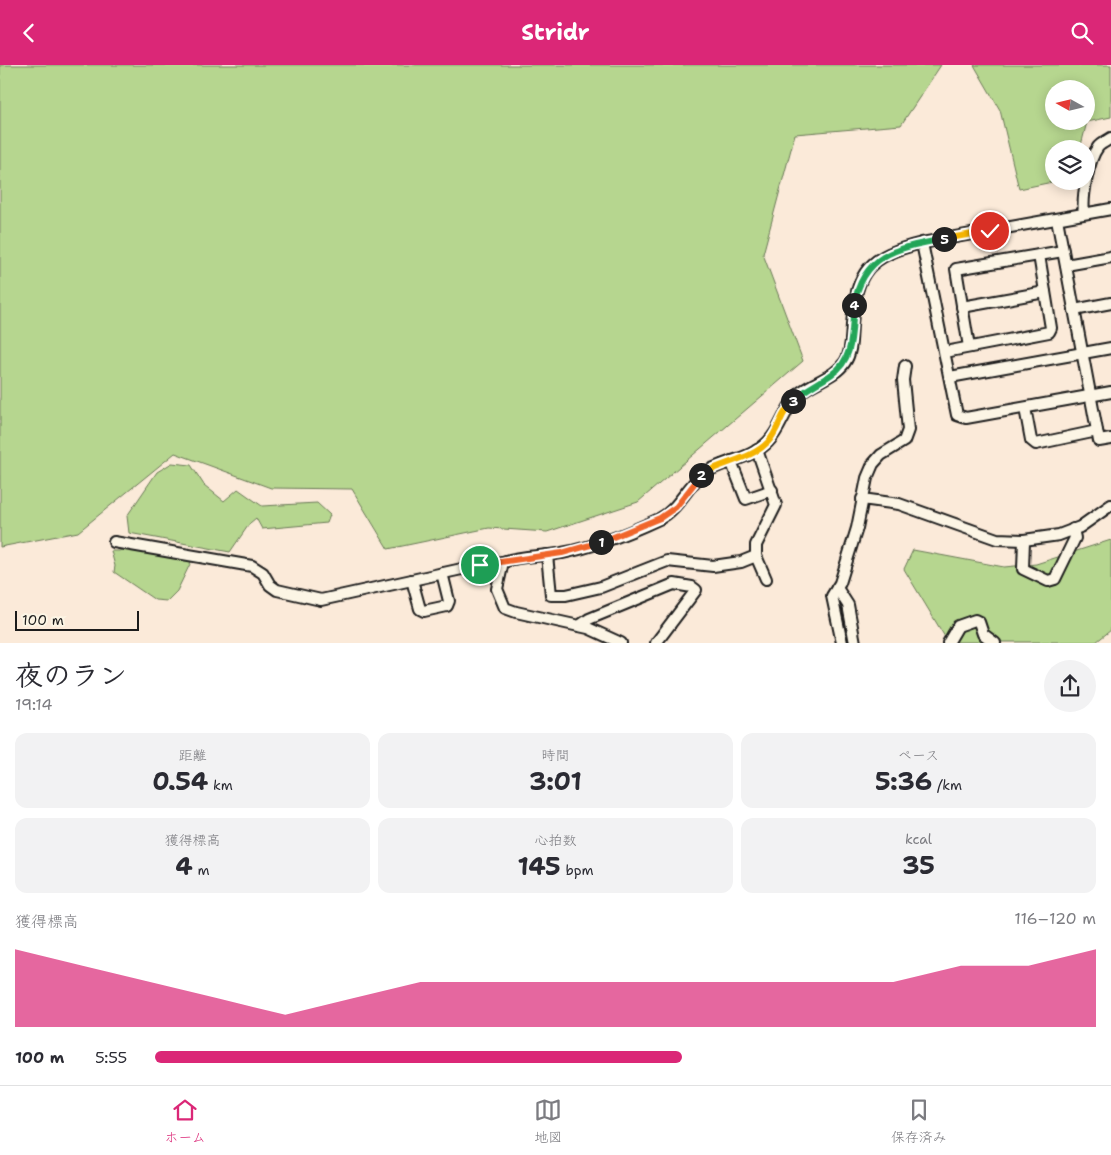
<!DOCTYPE html>
<html lang="ja">
<meta charset="utf-8">
<style>
:root{--surface:#fff;--page:#f2f2f3;--text:#2b2b33;--muted:#7c7c81;--line:#e1e1e2;--accent:#db2777}
body{margin:0;font-family:"Shantell Sans","Klee One",sans-serif;background:var(--page);color:var(--text);height:100vh;display:flex;flex-direction:column;font-size:19px;white-space:nowrap}
*{box-sizing:border-box;margin:0}
p{font-size:16px;color:var(--muted)}
.icon{flex:none;width:28px;height:28px;fill:none;stroke:currentColor;stroke-width:2;stroke-linecap:round;stroke-linejoin:round}
.map{position:relative;height:578px;overflow:hidden}
.panel{display:flex;flex-direction:column;background:var(--surface);flex:1}
.panel>*{flex:none}
.needle{width:32px;rotate:278deg}
.tools{position:absolute;left:1045px;top:15px;display:grid;gap:10px}
.tools a{display:grid;place-items:center;width:50px;height:50px;border-radius:50%;background:var(--surface);box-shadow:0 2px 12px #0003;font-size:25px}
.scale{position:absolute;left:15px;bottom:12px;width:124px;box-sizing:border-box;padding-left:5px;border:2px solid #1c1c1c;border-top:0;font-size:14px;line-height:18px;white-space:nowrap;color:#1c1c1c;-webkit-text-stroke:4px #fcf5e5;paint-order:stroke}
.pin{position:absolute;display:grid;place-items:center;width:42px;height:42px;color:#fff;margin:-21px;border:2px solid #fff;border-radius:50%;box-shadow:0 1px 5px #0007}
.km{position:absolute;width:25px;height:25px;margin:-12px;border-radius:50%;background:#222;color:#fff;font-size:14px;line-height:25px;text-align:center}
.round{display:grid;place-items:center;flex:none;width:52px;height:52px;border-radius:26px;background:var(--page)}
.summary{display:flex;align-items:center;justify-content:space-between;height:85px;padding:0 15px}
h1{font-size:28px;font-weight:700;line-height:38px}
.figures{display:grid;grid-template-columns:repeat(3,1fr);gap:8px;height:85px;padding:5px 15px}
.figures div{display:grid;align-content:center;border-radius:12px;background:var(--page);text-align:center}
.figures b{font-size:25px;font-weight:700}
.figures small{font-size:14px;font-weight:400}
.figures p{font-size:14px}
.chart{height:140px;padding:10px 15px}
.chart p{display:flex;justify-content:space-between}
.chart svg{width:100%;height:90px;margin-top:5px;fill:var(--accent);opacity:.7}
ul{padding:0 15px;list-style:none;font-size:16px}
li{display:grid;grid-template-columns:80px 60px 1fr;align-items:center;height:38px}
li i{height:12px;border-radius:6px;background:var(--accent)}
header{display:flex;justify-content:space-between;align-items:center;height:65px;padding:0 15px;background:var(--accent);color:#fff;font-size:22px;font-weight:700}
.tabs{display:flex;justify-content:space-around;align-items:center;height:70px;border-top:1px solid var(--line);background:var(--surface);font-size:14px;color:var(--muted)}
.tabs a{display:grid;justify-items:center;gap:2px}
.tabs .on{color:var(--accent)}
.map>svg:first-child{display:block}
.green{fill:#b6d68f;stroke:#697956;fill-rule:evenodd}
.lines{fill:none;stroke-linecap:round;stroke-linejoin:round}
.minor-casing{stroke:#1c1c1c;stroke-width:14}
.minor{stroke:#fcf5e5;stroke-width:10}
.split-1-casing{stroke:#fff;stroke-width:10}
.split-2-casing{stroke:#fff;stroke-width:10}
.split-3-casing{stroke:#fff;stroke-width:10}
.split-4-casing{stroke:#fff;stroke-width:10}
.split-5-casing{stroke:#fff;stroke-width:10}
.split-6-casing{stroke:#fff;stroke-width:10}
.split-1{stroke:#f0652b;stroke-width:6}
.split-2{stroke:#f0652b;stroke-width:6}
.split-3{stroke:#f5b400;stroke-width:6}
.split-4{stroke:#22a559;stroke-width:6}
.split-5{stroke:#22a559;stroke-width:6}
.split-6{stroke:#f5b400;stroke-width:6}
</style>
<header><svg class="icon" aria-label="back" viewBox="0 0 24 24"><path d="M15 5l-7 7 7 7"/></svg>Stridr<svg class="icon" aria-label="search" viewBox="0 0 24 24"><circle cx="10" cy="10" r="6"/><path d="M15 15l6 6"/></svg></header>
<div class="map">
<svg width="1111" height="578" viewBox="0 0 1111 578">
<rect width="100%" height="100%" fill="#fbead9"/>
<filter id="ink" filterUnits="userSpaceOnUse"><feTurbulence type="fractalNoise" baseFrequency=".02" numOctaves="2"/><feDisplacementMap in="SourceGraphic" scale="10" xChannelSelector="R" yChannelSelector="G"/><feConvolveMatrix kernelMatrix="1 2 1 2 8 2 1 2 1" color-interpolation-filters="sRGB"/></filter>
<g filter="url(#ink)">
<g class="green">
<polygon points="0,0 941,0 901,60 795,69 763,189 803,296 638,437 547,467 489,463 388,484 352,424 271,423 175,388 78,467 0,482"/>
<path d="M974,0H1111V52L1087,57L1080,84H1054V116H1057L1019,124L1000,45ZM1054,24H1086V56H1054Z"/>
<polygon points="172,398 191,400 204,420 224,436 238,424 262,441 317,438 330,450 327,458 262,464 256,453 250,458 230,487 129,468 127,451 157,407"/>
<polygon points="1111,475 1111,565 1096,577 948,577 904,504 913,485 1004,502 1036,499"/>
<polygon points="128,482 184,493 191,497 177,526 167,536 155,535 114,507 115,501 111,486 119,486"/>
</g>
<g class="lines">
<defs>
<g id="minor">
<path d="M1084,148C1082,132 1088,95 1098,82C1101,78 1107,76 1111,73"/>
<polyline points="1057,154 1099,376 1111,374"/>
<polyline points="922,178 957,350 966,353 1111,327"/>
<polyline points="1066,200 1111,192"/>
<polyline points="962,242 1045,227"/>
<polyline points="1074,245 1111,238"/>
<polyline points="969,282 956,204 1063,186"/>
<polyline points="945,287 1049,267 1051,263 1039,190"/>
<polyline points="950,312 1111,283"/>
<polyline points="1025,343 1031,375 1036,379 1097,366"/>
<polyline points="757,385 776,440 756,480 756,491 766,514"/>
<polyline points="731,396 746,434 772,425"/>
<polyline points="862,434 899,439 997,474 1024,475 1059,470 1080,462 1111,440"/>
<polyline points="1024,475 1023,504 1048,516 1055,514 1075,473 1073,464"/>
<polyline points="114,477 252,501 263,508 270,520 277,525 321,535 480,500 503,497"/>
<polyline points="547,490 551,530 566,530 601,522 667,496 713,501 741,497 756,491"/>
<polyline points="412,515 420,544 424,546 447,541 449,536 442,508"/>
<polyline points="837,523 848,540 855,578"/>
<polyline points="579,561 589,554 674,519 692,522 696,525 656,578"/>
<path d="M621,578L588,563L516,547L505,543L497,524L503,497C521,490 543,492 562,488C595,482 629,468 659,454C681,443 688,416 710,405C729,395 752,393 768,377C782,363 785,341 801,327C815,316 835,312 845,297C852,287 851,272 852,260C856,205 869,191 922,178L1111,144"/>
<polyline points="842,578 832,531 840,518 857,463 867,413 873,399 881,390 904,376 908,365 903,315 905,301"/>
<polyline points="948,578 958,561 975,555 979,557 983,569 995,578"/>
</g>
</defs>
<use href="#minor" class="minor-casing"/>
<use href="#minor" class="minor"/>
</g>
</g>
<g class="lines" filter="url(#ink)">
<defs>
<polyline id="split-1" points="480,500 562,488 601,477"/>
<polyline id="split-2" points="601,477 660,453 676,442 701,410"/>
<path id="split-3" d="M701,410C721,397 751,395 768,377C779,365 781,347 793,336"/>
<path id="split-4" d="M793,336C804,324 818,319 832,309C855,294 851,265 854,240"/>
<path id="split-5" d="M854,240C863,188 898,183 944,174"/>
<polyline id="split-6" points="944,174 990,166"/>
</defs>
<use href="#split-1" class="split-1-casing"/>
<use href="#split-2" class="split-2-casing"/>
<use href="#split-3" class="split-3-casing"/>
<use href="#split-4" class="split-4-casing"/>
<use href="#split-5" class="split-5-casing"/>
<use href="#split-6" class="split-6-casing"/>
<use href="#split-1" class="split-1"/>
<use href="#split-2" class="split-2"/>
<use href="#split-3" class="split-3"/>
<use href="#split-4" class="split-4"/>
<use href="#split-5" class="split-5"/>
<use href="#split-6" class="split-6"/>
</g>
</svg>
<div class="tools">
<a><svg class="needle" viewBox="-14 -14 28 28"><path d="M0-13l5 13h-10z" fill="#e53935"/><path d="M0 13l5-13h-10z" fill="#7c7c81"/></svg></a>
<a><svg class="icon" aria-label="layers" viewBox="0 0 24 24"><path d="M12 4l9 5-9 5-9-5zM3 14l9 5 9-5"/></svg></a>
</div>
<div class="scale">100 m</div>
<div class="pin" style="left:480px;top:500px;background:#1e9e55"><svg class="icon" aria-label="arrive" viewBox="0 0 24 24"><path d="M6 21V4h12l-3 4 3 4H6"/></svg></div>
<div class="pin" style="left:990px;top:166px;background:#d93025"><svg class="icon" aria-label="check" viewBox="0 0 24 24"><path d="M5 12l5 5 9-10"/></svg></div>
<b class="km" style="left:601px;top:477px">1</b>
<b class="km" style="left:701px;top:410px">2</b>
<b class="km" style="left:793px;top:336px">3</b>
<b class="km" style="left:854px;top:240px">4</b>
<b class="km" style="left:944px;top:174px">5</b>
</div>
<section class="panel">
<div class="summary"><div><h1>夜のラン</h1><p>19:14</p></div><a class="round"><svg class="icon" aria-label="share" viewBox="0 0 24 24"><path d="M12 15V3M7 8l5-5 5 5M5 13v7h14v-7"/></svg></a></div>
<div class="figures">
<div><p>距離</p><b>0.54<small> km</small></b></div>
<div><p>時間</p><b>3:01</b></div>
<div><p>ペース</p><b>5:36<small> /km</small></b></div>
</div>
<div class="figures">
<div><p>獲得標高</p><b>4<small> m</small></b></div>
<div><p>心拍数</p><b>145<small> bpm</small></b></div>
<div><p>kcal</p><b>35</b></div>
</div>
<div class="chart"><p><span>獲得標高</span>116–120 m</p>
<svg viewBox="0 0 160 44" preserveAspectRatio="none"><path d="M0 44V6L10 14L20 22L30 30L40 38L50 30L60 22L70 22L80 22L90 22L100 22L110 22L120 22L130 22L140 14L150 14L160 6V44z"/></svg>
</div>
<ul>
<li><b>100 m</b>5:55<i style="width:56%"></i></li>
</ul>
</section>
<nav class="tabs">
<a class="on"><svg class="icon" aria-label="home" viewBox="0 0 24 24"><path d="M3 11l9-7 9 7M6 9v11h12V9"/></svg>ホーム</a>
<a><svg class="icon" aria-label="map" viewBox="0 0 24 24"><path d="M3 6l6-2 6 2 6-2v14l-6 2-6-2-6 2zM9 4v14M15 6v14"/></svg>地図</a>
<a><svg class="icon" aria-label="saved" viewBox="0 0 24 24"><path d="M7 4h10v16l-5-4-5 4z"/></svg>保存済み</a>
</nav>
